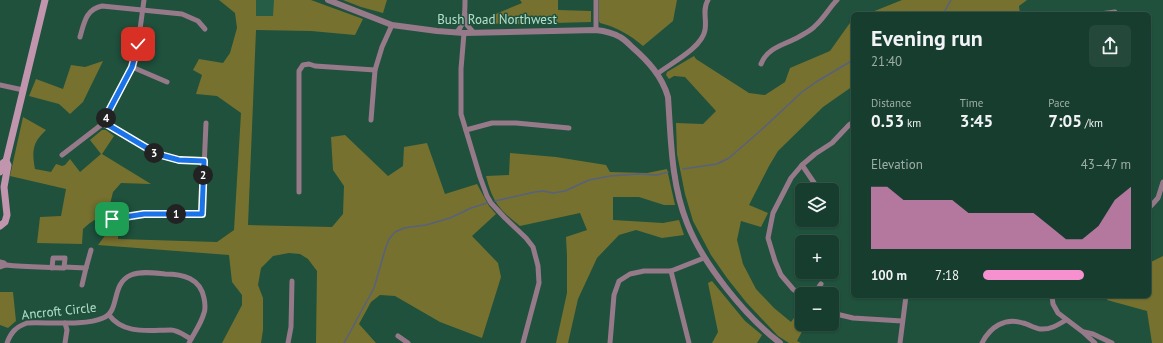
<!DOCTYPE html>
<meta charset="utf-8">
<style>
:root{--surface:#173d2e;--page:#24483a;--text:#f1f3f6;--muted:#9eaeaa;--line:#36564a;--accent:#f790ce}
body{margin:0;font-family:"PT Sans",sans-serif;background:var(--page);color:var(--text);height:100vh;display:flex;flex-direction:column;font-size:15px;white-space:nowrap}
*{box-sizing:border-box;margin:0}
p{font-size:13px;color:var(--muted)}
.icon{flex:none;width:22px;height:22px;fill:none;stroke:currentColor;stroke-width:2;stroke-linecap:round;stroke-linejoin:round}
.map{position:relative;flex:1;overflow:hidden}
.panel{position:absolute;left:851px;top:12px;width:300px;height:286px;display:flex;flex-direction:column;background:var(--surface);border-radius:6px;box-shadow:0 1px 3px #0004,0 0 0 1px var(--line)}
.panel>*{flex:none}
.controls{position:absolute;left:795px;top:183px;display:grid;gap:8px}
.controls a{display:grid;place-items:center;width:44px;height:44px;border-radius:6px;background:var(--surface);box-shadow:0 1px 3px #0004,0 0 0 1px var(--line);font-size:20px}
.pin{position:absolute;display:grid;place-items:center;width:34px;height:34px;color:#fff;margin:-17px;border-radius:8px;box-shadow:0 2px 6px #0006}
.km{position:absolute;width:20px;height:20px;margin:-10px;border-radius:50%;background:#222;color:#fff;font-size:11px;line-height:20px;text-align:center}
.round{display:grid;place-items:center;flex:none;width:42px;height:42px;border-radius:6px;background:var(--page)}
.summary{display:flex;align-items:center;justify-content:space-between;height:68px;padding:0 20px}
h1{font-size:22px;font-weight:700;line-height:30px}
.figures{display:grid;grid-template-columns:repeat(3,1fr);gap:6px;height:68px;padding:4px 20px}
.figures div{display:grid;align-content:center}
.figures b{font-size:17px;font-weight:700}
.figures small{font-size:11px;font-weight:400}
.figures p{font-size:11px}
.chart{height:112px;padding:8px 20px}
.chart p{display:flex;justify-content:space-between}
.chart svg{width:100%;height:72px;margin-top:4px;fill:var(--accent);opacity:.7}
ul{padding:0 20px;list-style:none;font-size:13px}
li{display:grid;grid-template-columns:64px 48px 1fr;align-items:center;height:30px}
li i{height:10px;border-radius:5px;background:var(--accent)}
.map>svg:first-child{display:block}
.built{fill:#255d47}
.green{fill:#77712f}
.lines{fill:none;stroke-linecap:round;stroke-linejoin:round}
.stream{stroke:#576181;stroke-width:1.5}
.minor{stroke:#967a89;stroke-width:5}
.tertiary{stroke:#967a89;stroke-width:6}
.secondary{stroke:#c295ae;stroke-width:7}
.route-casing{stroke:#fff;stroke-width:8}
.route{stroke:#1a73e8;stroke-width:5}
.labels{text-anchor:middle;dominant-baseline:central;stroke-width:3;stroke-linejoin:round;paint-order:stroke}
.street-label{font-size:13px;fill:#b4e0cb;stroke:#1f513d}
</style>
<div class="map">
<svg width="1163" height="343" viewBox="0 0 1163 343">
<rect width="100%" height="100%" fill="#1f513d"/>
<rect class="built" x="256" y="0" width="18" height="16"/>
<g class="green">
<polygon points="219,0 256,0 256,16 273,16 274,0 311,0 363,19 355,35 311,31 256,30 248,225 332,227 343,214 344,186 333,170 331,137 345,135 388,176 403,166 404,147 427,143 445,194 477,184 489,206 496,214 472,236 498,263 501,277 482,338 440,322 395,296 380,295 371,302 359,324 376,343 316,343 317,271 308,259 300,254 289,253 273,256 261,268 258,285 263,298 263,330 261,343 222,343 242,305 242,295 232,282 229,255 98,245 110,229 118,226 118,239 217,242 234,230 241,113 217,96 196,94 202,75 193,70 199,59 223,63 230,53 237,28 235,13"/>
<polygon points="343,0 387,0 383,13 361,7"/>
<polygon points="520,0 558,0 558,10 591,11 591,22 517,24 507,23 491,24 491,16 522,3"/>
<path d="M599,0H677L673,21L643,46C630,35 617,27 600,23L599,21Z"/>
<polygon points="902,0 1027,0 1019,6 1020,14 867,14"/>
<polygon points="852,20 853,20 853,86 823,107 778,151 769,166 749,205 768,213 761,227 741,221 737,240 743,264 756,289 774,308 791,322 802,307 802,324 806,324 797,341 801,343 789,343 778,336 746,302 727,278 711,255 693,221 685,194 677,154 676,123 703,124 716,111 685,77 674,76 669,79 666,75 667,72 694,56 696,59 749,93 765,95 785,82 790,68 830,51"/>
<polygon points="103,61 83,102 70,114 59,104 29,96 36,79 63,89 71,65 85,67"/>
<path d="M23,117L46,130C32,143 32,151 35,169L51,172L56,164L62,166L65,165L70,159L80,172L101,154L90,140L102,130H106L114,136L102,154L151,184L121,183L113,192L109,208C104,210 104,214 99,217C92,222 90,222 83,229L82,244L37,243L40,217L61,216L66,189L10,176Z"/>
<path d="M510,153L556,157L606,165L610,172L647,173L667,169L675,205H664L639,197H613V220L663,223L679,220L684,235L662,238L636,230L619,235L597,258L578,299L568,343H556L567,293V256L566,237L587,230L580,213L520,226C499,209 493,203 486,176L509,175Z"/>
<polygon points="1163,256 1163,343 1152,343 1147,311 1107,300 1109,296 1149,296 1149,263"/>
<polygon points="712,281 745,321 762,335 757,343 712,343 718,332 708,283"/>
<polygon points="0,292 13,292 16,321 8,328 0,325"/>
</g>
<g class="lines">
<g class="stream">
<polyline points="943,14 951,0"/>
<polyline points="683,169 717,164 729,158 759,132 802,92 816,82 853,60"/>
<polyline points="495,201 535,192 543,191 553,193 565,191 589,180 610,176 638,174 657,175 668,172"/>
<polyline points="344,343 374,288 385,250 389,239 395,232 404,228 426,225 450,218 471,208 487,203"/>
</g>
<g class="minor">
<polyline points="465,14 467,17 467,25 473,32"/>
<polyline points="1100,14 1115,12"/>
<polyline points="596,30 596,0"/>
<path d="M457,32C465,23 465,13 465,0"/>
<polyline points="464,33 461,69 461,114 480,177 487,196 491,203 505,218 526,238 533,247 538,266 539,283 523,343"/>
<path d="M80,37C84,23 86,9 102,6L182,14L198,21L205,29"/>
<path d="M761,64C767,48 783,45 797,38C803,34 811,31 815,26C824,18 829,8 837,0"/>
<polyline points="132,67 167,82"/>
<path d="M657,74C671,63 702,48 705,30C707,19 702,10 708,0"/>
<polyline points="0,85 23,90"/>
<polyline points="371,120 375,70 382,47 392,25"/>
<polyline points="103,122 157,155 179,160 204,161"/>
<polyline points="466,130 492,123 516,123 569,128"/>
<polyline points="62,155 101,125 106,119 132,67 138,44 144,0"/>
<polyline points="802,165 819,190"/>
<polyline points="299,192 299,71 303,65 309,64 315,66 375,70"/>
<polyline points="1149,208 1158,198 1163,182"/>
<polyline points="112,219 144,215 202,214 206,123"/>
<polyline points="0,262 4,263 6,265 0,267"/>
<path d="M6,265C25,267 44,267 64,268L65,258H53L52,268"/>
<polyline points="64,267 86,268 91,250"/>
<polyline points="671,271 689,343"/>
<polyline points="82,285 86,268"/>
<polyline points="814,294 821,284"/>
<polyline points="802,296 793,289 781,275 775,261 768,238 773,213 791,178 802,165 815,154 832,143 849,125 853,122"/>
<polyline points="1052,296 1053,304 1058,313 1083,332 1095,343"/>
<polyline points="832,313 853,318 902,321"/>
<path d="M109,315C124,335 149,330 171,330C178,330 185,336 191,339"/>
<polyline points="1084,332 1093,334 1112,343"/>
<polyline points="398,336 408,343"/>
<path d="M7,343C11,332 16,327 27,323C47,322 86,326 103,318C121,311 110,284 131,275C141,271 154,273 165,274C183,274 200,278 204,298C205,303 206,308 204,313C201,324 194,333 189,343"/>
<polyline points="65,343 67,330 65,323"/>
<polyline points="288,343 291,327 292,281"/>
<polyline points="610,343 614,295 619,281 630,274 644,271 671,271 704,258"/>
<polyline points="900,343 906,296"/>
<path d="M982,343C990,327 1005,317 1023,323C1028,324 1034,328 1040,329C1050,330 1058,325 1066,320"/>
</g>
<path class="tertiary" d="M328,0L392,25L437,31L464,33L596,30C605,31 613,33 620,37C624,39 628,43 632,47C648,61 662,76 668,97C671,139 671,183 687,223C703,264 745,316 780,343"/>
<g class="secondary">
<polyline points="0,172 3,163 6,161 7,157 45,0"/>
<polyline points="0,226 5,222 7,215 4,187 8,165 6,161"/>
</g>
</g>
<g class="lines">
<defs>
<polyline id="route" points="112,219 144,214 202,214 204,161 179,160 157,154 103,122 132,67 138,44"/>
</defs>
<use href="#route" class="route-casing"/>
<use href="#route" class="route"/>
</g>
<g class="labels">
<g class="street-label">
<text x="497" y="19">Bush Road Northwest</text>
<text transform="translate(59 311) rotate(-6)">Ancroft Circle</text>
</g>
</g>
</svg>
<div class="controls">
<a><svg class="icon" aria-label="layers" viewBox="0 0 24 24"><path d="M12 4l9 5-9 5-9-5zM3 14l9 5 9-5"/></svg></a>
<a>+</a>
<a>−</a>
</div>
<div class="pin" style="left:112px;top:219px;background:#1e9e55"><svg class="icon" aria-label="arrive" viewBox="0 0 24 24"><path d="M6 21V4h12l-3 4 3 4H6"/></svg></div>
<div class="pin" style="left:138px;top:44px;background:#d93025"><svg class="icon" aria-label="check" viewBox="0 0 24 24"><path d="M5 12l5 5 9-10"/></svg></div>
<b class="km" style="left:176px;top:214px">1</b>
<b class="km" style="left:203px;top:175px">2</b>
<b class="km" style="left:154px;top:153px">3</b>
<b class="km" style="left:106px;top:118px">4</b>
<section class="panel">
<div class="summary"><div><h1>Evening run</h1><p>21:40</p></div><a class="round"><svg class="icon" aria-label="share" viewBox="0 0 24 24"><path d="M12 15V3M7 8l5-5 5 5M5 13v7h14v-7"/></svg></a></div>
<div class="figures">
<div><p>Distance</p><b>0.53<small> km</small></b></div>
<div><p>Time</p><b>3:45</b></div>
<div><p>Pace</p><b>7:05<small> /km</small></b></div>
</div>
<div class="chart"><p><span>Elevation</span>43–47 m</p>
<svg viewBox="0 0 160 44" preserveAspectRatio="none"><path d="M0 44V6L10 6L20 14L30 14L40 14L50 14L60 22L70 22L80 22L90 22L100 22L110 30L120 38L130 38L140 30L150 14L160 6V44z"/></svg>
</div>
<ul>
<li><b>100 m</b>7:18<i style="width:68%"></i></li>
</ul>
</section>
</div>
